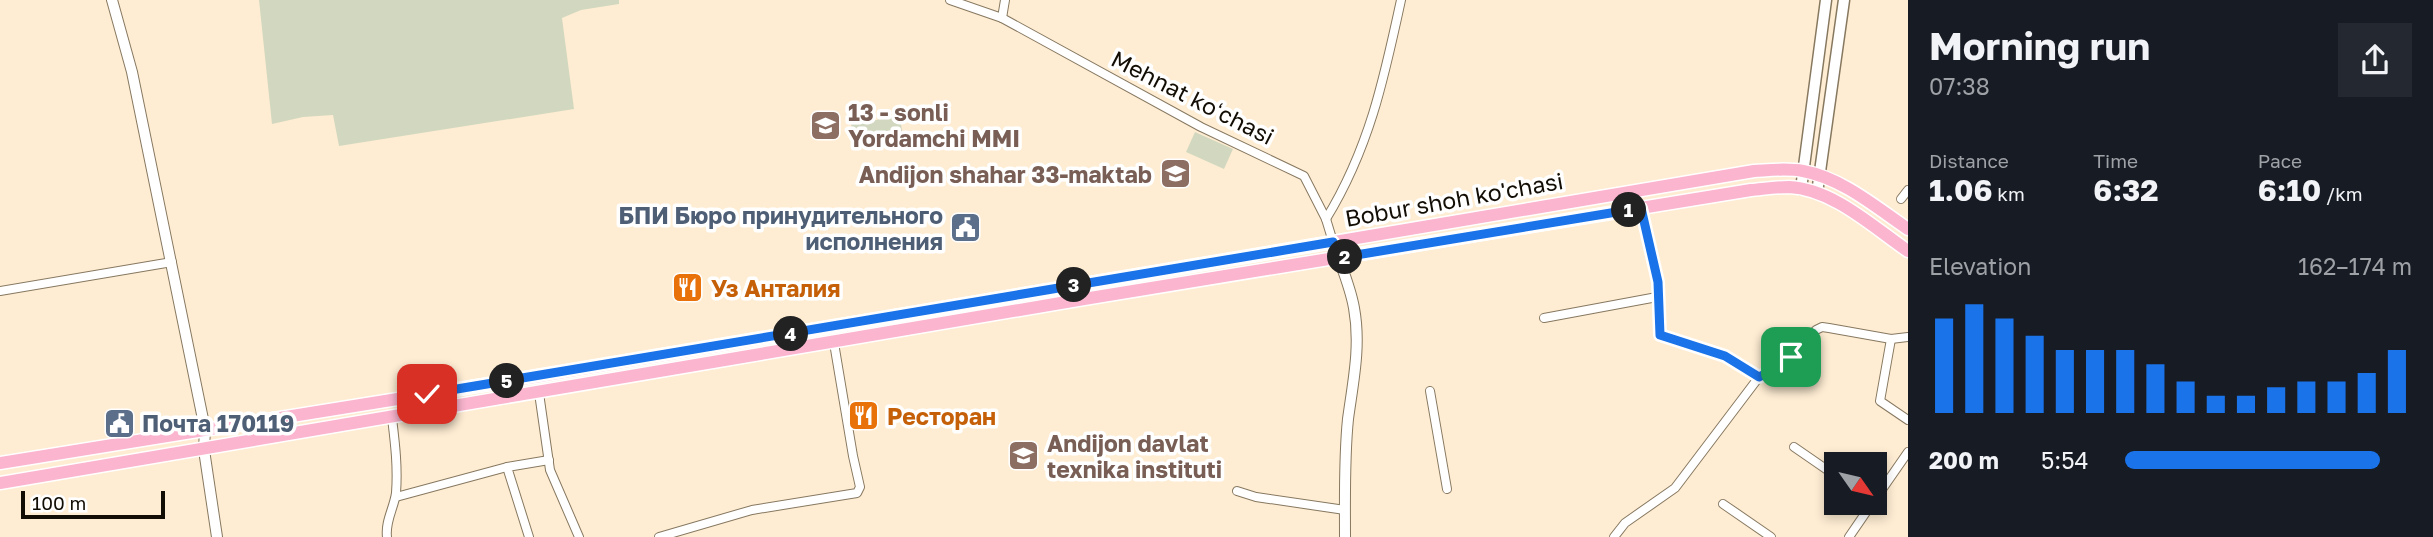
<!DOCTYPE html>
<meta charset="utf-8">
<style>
:root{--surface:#171b24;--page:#242831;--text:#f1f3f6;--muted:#9ea1a6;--accent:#1a73e8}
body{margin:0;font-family:"Golos Text",sans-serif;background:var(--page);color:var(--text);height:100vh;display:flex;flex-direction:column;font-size:26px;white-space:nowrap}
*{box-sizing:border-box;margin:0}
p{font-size:23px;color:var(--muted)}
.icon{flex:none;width:38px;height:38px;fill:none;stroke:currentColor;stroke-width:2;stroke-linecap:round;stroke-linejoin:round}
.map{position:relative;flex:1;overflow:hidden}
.details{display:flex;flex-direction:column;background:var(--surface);width:525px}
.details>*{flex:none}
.needle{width:46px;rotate:124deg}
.buttons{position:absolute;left:1824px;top:452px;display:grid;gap:14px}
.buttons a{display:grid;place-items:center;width:63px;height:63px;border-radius:0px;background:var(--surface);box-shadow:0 4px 10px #0003;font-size:35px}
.scale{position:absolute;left:21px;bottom:18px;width:144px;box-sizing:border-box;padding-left:7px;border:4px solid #130e05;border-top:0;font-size:19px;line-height:24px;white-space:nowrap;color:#130e05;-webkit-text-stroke:5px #fff;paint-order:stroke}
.pin{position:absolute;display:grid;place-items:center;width:60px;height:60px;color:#fff;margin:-30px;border-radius:14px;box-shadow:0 4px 10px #0006}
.km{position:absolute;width:35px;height:35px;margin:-18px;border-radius:50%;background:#222;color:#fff;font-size:19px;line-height:35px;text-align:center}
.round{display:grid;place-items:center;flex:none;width:74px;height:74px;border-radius:0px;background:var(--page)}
.head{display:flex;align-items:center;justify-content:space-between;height:119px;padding:0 21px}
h1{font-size:38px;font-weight:700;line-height:52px}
.metrics{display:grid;grid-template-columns:repeat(3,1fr);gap:10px;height:119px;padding:7px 21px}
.metrics div{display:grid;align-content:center}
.metrics b{font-size:30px;font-weight:700}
.metrics small{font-size:19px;font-weight:400}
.metrics p{font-size:19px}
.chart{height:196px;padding:14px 21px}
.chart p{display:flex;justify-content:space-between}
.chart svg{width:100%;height:126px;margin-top:7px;stroke:var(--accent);stroke-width:6}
ul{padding:0 21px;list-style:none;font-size:23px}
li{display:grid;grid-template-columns:112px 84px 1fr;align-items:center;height:52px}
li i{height:18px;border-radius:9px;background:var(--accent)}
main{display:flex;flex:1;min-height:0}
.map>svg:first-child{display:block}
.green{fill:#d2d8bf}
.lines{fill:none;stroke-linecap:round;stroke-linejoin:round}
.minor-casing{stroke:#877860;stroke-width:10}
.tertiary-casing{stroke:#877860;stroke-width:12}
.secondary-casing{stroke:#877860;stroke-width:13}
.primary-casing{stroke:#fff;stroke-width:15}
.minor{stroke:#fff;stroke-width:8}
.tertiary{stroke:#fff;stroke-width:10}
.secondary{stroke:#fff;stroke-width:10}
.primary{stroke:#fbb5cf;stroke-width:12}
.route-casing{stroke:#fff;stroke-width:14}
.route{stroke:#1a73e8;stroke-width:9}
.labels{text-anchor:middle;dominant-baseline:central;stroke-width:7;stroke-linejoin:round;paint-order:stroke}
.street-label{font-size:23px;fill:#130e05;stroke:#fff}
.education-label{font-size:23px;font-weight:bold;fill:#785e54;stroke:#fff;text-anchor:start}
.service-label{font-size:23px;font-weight:bold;fill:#4e5e75;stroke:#fff;text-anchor:end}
.food-label{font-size:23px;font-weight:bold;fill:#c56008;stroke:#fff;text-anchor:start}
</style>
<main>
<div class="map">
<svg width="1908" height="537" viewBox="0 0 1908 537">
<rect width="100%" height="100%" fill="#feedd3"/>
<g class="green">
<polygon points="259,0 619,0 619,4 581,10 562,18 574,109 339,146 333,115 303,117 272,124"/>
<polygon points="900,116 903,139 855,148 851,124"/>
<polygon points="1195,132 1233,149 1224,169 1186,152"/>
</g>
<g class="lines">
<defs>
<g id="minor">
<polyline points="950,0 1002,18"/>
<polyline points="1005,0 1002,18 1201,127 1304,176 1326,219 1333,242"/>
<polyline points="1901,199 1908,190"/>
<polyline points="1641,208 1658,282 1660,335 1725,356 1759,377"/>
<path d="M1326,219C1369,149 1384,79 1401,0"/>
<polyline points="0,291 172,262"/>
<polyline points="1544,318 1657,297"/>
<polyline points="1891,339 1880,401 1908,420"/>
<polyline points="1430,391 1447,489"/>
<polyline points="539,393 550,470 579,537"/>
<polyline points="1794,447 1836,476"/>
<polyline points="1237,491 1256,497 1345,510"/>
<polyline points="396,497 507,467"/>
<polyline points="1874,501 1908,452"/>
<polyline points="1723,504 1771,537"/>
<path d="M387,537C385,521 394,508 396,493C398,467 395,443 392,418"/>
<polyline points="529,537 507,467 549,460"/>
<polyline points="659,537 752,510 857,493 860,487 853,456 834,343"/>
<polyline points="1614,537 1625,523 1675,488 1759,377 1781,365 1816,330 1822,327 1829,328 1891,339 1908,337"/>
<polyline points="1849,537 1873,502"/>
</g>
<g id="tertiary">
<polyline points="112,0 132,72 205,429 204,450 217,537"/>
<path d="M1333,242C1340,264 1350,285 1354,308C1361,346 1353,382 1348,419C1344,458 1345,498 1345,537"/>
</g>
<g id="secondary">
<polyline points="1801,189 1826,0"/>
<polyline points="1817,193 1844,0"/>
</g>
<g id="primary">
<path d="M0,463L534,377L1754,171C1771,170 1787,168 1803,171C1842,178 1877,208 1908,229"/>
<path d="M0,483L1084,299L1751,190C1763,189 1776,187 1789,187C1833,189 1873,227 1908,251"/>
</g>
</defs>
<use href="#minor" class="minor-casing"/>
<use href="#tertiary" class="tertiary-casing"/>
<use href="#secondary" class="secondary-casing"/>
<use href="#primary" class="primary-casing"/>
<use href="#minor" class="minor"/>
<use href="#tertiary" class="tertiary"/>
<use href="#secondary" class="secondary"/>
<use href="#primary" class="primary"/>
</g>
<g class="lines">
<defs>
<polyline id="route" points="427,394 1333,242 1338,258 1641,208 1658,282 1660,335 1725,356 1759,377 1781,366 1791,357"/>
</defs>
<use href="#route" class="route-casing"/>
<use href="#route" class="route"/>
</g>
<defs>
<symbol id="school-square" viewBox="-11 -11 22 22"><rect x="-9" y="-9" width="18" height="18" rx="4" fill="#8d6e63" stroke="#fff"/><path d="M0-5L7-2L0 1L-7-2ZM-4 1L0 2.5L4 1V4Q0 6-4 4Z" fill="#fff"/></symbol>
<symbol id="civic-square" viewBox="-11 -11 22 22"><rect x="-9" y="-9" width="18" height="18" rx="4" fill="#5c6f8a" stroke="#fff"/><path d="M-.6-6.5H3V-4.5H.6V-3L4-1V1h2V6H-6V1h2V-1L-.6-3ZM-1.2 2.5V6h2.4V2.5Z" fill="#fff"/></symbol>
<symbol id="restaurant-square" viewBox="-11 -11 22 22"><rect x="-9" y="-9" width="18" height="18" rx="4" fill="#e8710a" stroke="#fff"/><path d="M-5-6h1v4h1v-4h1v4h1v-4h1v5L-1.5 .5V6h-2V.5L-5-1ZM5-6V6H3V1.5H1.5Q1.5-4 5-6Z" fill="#fff"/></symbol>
<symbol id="university-square" viewBox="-11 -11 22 22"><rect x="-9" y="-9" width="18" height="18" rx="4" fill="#8d6e63" stroke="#fff"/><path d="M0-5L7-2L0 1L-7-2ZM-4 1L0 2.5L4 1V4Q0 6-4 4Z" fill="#fff"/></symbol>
</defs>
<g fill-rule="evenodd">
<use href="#school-square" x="808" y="108" width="35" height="35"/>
<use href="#school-square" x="1158" y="156" width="35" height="35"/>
<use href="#civic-square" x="948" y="210" width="35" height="35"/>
<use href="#restaurant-square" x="670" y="270" width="35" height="35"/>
<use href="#restaurant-square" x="846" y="398" width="35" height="35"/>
<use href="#civic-square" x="102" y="406" width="35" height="35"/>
<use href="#university-square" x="1006" y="438" width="35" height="35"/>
</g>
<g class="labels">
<g class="street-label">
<text transform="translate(1193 97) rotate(27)">Mehnat koʻchasi</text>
<text transform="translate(1454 199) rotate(-10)">Bobur shoh ko'chasi</text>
</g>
<g class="education-label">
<text x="848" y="112">13 - sonli<tspan x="848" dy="26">Yordamchi MMI</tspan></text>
<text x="1152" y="174" text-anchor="end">Andijon shahar 33-maktab</text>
<text x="1047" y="443">Andijon davlat<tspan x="1047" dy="26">texnika instituti</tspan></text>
</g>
<g class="service-label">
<text x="943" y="215">БПИ Бюро принудительного<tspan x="943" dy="26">исполнения</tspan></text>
<text x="142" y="423" text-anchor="start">Почта 170119</text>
</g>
<g class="food-label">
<text x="711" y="288">Уз Анталия</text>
<text x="887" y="416">Ресторан</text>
</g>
</g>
</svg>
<div class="buttons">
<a><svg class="needle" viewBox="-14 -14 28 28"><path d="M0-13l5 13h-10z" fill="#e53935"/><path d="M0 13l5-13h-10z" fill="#9ea1a6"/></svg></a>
</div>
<div class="scale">100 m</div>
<div class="pin" style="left:1791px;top:357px;background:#1e9e55"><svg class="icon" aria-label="arrive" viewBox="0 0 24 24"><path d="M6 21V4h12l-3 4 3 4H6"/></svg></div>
<div class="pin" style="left:427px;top:394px;background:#d93025"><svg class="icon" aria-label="check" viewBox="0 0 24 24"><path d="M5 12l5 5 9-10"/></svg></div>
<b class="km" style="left:1629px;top:210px">1</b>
<b class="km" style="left:1345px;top:257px">2</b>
<b class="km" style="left:1074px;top:285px">3</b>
<b class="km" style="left:791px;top:334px">4</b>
<b class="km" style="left:507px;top:381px">5</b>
</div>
<section class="details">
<div class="head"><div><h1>Morning run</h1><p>07:38</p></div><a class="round"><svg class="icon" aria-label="share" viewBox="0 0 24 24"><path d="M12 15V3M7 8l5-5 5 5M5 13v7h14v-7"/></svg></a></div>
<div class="metrics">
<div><p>Distance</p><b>1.06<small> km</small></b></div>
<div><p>Time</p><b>6:32</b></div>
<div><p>Pace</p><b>6:10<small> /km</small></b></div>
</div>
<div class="chart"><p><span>Elevation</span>162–174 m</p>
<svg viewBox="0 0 160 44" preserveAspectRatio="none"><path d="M5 44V11M15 44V6M25 44V11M35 44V17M45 44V22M55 44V22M65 44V22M75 44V27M85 44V33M95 44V38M105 44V38M115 44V35M125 44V33M135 44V33M145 44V30M155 44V22"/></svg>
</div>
<ul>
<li><b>200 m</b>5:54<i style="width:89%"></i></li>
</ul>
</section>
</main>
